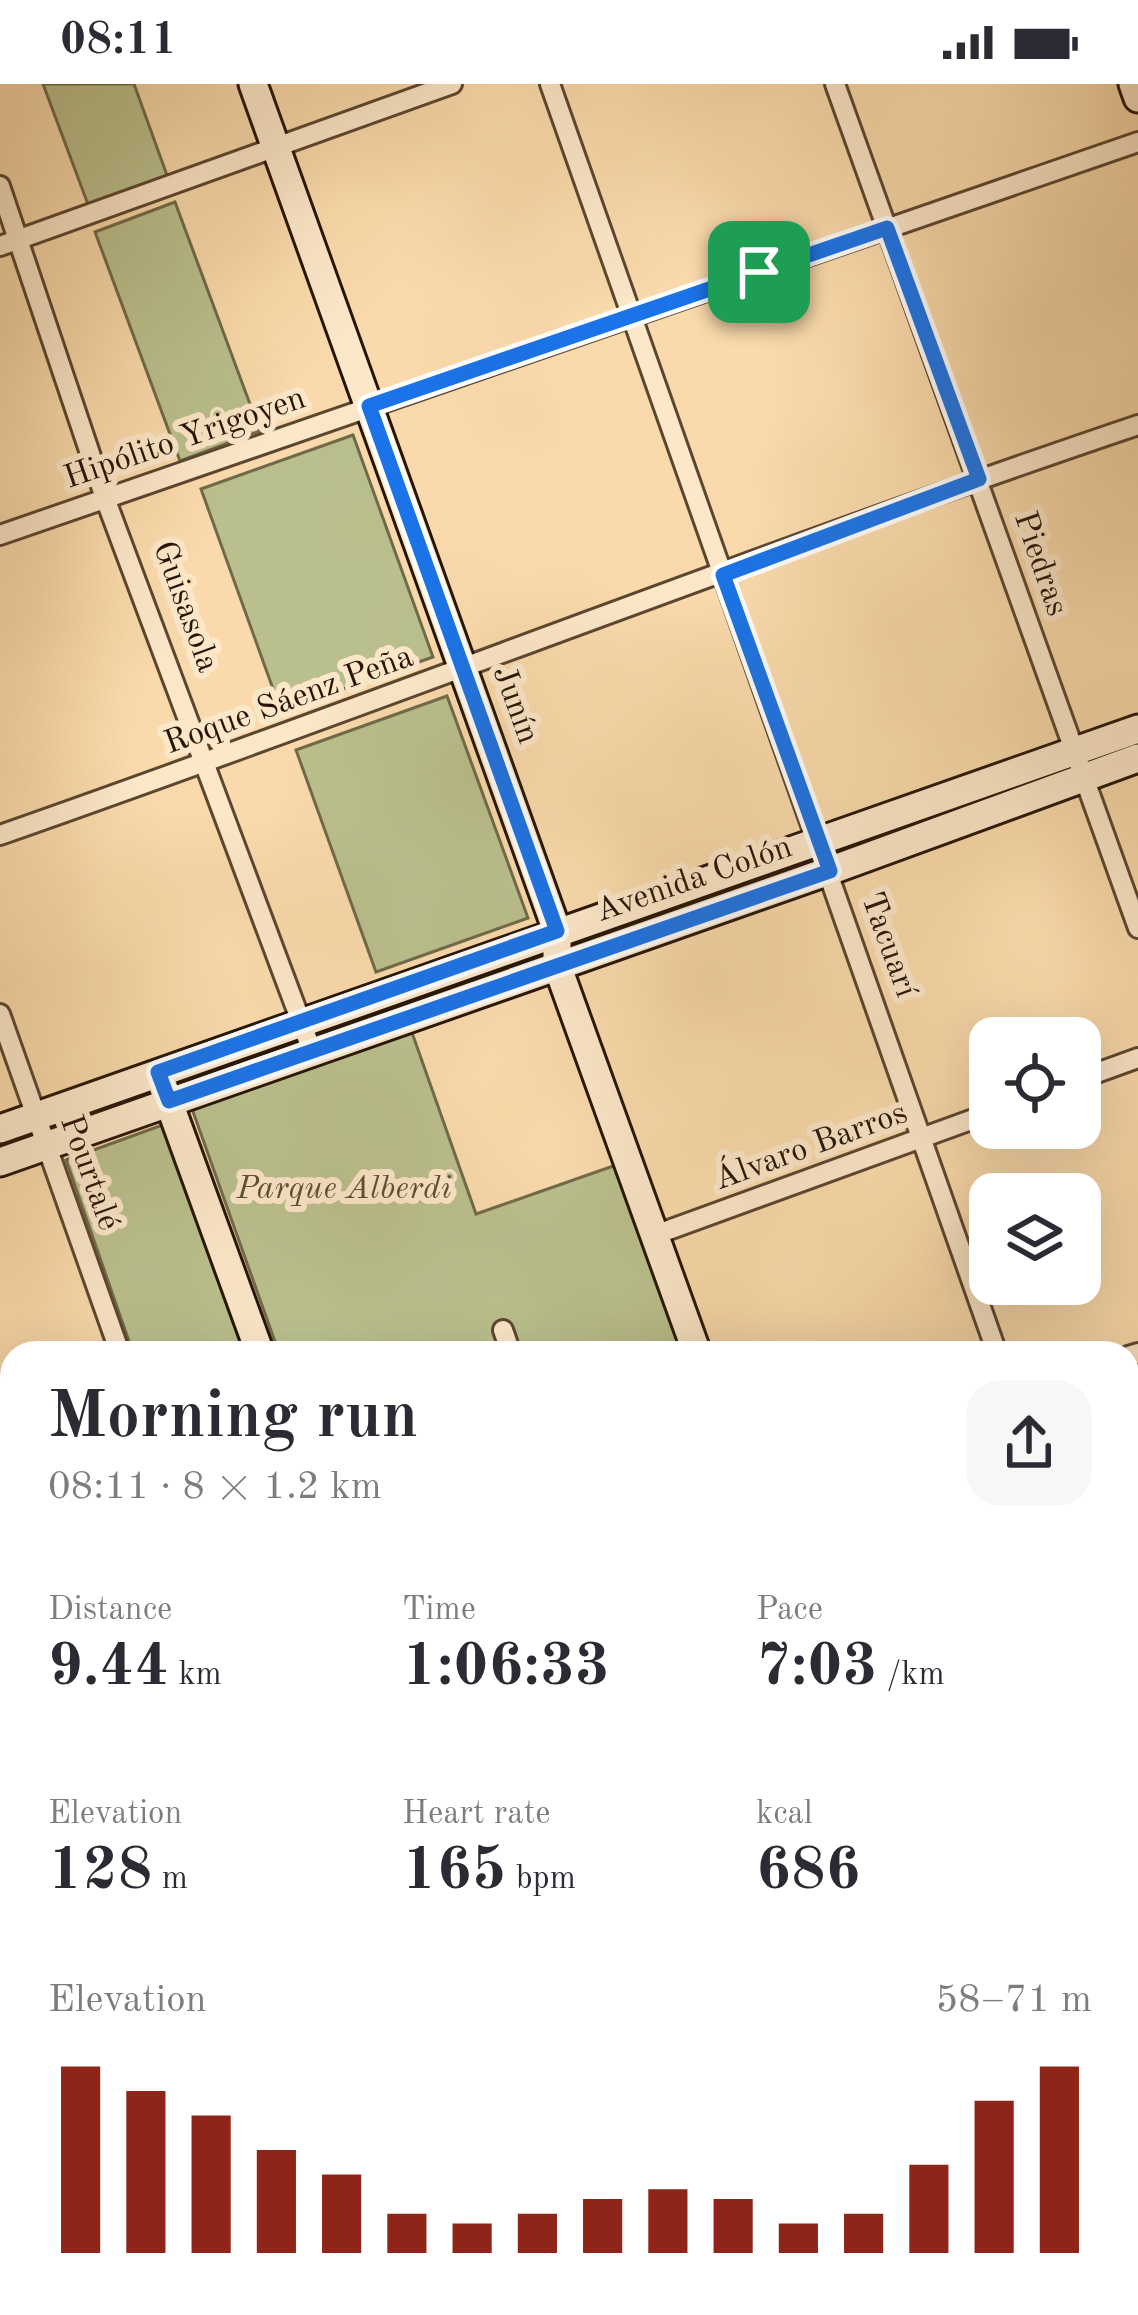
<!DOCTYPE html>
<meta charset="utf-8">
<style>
:root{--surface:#fff;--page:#f7f7f7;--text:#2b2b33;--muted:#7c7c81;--accent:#8f2418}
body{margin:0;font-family:"Old Standard TT",serif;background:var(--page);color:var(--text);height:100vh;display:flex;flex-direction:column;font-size:45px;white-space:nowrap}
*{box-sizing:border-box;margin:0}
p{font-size:39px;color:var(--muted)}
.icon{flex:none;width:66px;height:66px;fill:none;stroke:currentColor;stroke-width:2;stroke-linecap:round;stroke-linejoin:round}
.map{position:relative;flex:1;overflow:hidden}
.side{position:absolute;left:0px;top:1257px;width:1140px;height:975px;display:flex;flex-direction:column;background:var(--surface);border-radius:36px 36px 0 0;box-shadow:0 12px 48px #0002}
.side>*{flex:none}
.buttons{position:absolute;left:969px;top:933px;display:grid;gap:24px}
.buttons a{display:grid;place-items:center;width:132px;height:132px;border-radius:24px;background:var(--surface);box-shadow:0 12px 48px #0002;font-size:60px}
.pin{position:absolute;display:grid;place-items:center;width:102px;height:102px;color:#fff;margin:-51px;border-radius:24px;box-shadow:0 6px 18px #0006}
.round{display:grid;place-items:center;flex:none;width:126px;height:126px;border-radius:36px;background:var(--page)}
.headline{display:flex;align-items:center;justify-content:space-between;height:204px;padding:0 48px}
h1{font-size:66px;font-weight:600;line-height:90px}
.metrics{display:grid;grid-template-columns:repeat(3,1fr);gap:18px;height:204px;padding:12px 48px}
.metrics div{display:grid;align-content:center}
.metrics b{font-size:60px;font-weight:600}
.metrics small{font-size:33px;font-weight:400}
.metrics p{font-size:33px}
.chart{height:336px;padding:24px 48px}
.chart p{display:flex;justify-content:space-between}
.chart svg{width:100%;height:216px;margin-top:12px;stroke:var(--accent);stroke-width:6}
.status{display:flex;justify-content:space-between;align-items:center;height:84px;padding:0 60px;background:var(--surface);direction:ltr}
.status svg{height:33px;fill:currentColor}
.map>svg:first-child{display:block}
.green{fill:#bac08d;stroke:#706a4a;stroke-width:3}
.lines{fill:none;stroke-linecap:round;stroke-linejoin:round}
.street-casing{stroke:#5b4630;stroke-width:24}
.secondary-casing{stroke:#261506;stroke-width:33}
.street{stroke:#fce7c9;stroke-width:18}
.secondary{stroke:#fce7c9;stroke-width:27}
.wall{fill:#bb815f;stroke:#261506;stroke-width:3}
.building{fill:#da966f;stroke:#261506;stroke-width:3}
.route-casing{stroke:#fff;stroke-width:24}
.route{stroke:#1a73e8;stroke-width:15}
.labels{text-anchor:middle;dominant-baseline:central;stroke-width:12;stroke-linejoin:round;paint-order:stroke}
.street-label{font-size:33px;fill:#261506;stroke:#fce7c9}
.park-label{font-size:33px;font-style:italic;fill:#5a5135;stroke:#fce7c9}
</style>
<div class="status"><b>08:11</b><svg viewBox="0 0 49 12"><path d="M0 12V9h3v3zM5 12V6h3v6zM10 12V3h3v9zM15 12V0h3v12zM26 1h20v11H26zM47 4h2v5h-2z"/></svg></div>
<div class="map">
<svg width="1138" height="2231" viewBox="0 0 1138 2231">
<rect width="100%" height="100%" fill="#fadaac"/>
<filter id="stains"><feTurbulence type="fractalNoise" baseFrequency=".00167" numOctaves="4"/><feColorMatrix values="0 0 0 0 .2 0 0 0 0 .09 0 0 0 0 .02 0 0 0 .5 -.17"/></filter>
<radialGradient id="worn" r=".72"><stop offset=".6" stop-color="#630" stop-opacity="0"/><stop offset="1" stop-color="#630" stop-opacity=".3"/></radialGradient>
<g class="green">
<polygon points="43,0 134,0 168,94 89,123"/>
<polygon points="175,118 260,347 180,377 95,148"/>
<polygon points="353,351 433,573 281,627 201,405"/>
<polygon points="447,612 528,834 376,888 296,666"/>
<polygon points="410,943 476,1130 619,1080 686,1269 279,1269 191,1022"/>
<polygon points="168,1039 248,1268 133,1269 66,1076"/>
<polygon points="616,2220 1023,2220 1027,2231 619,2231"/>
</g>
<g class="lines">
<defs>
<g id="street">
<polyline points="550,0 997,1269"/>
<polyline points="835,0 1138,844"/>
<polyline points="0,102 105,414 312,967"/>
<polyline points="0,162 452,0"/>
<polyline points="0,451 1138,58"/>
<path d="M0,751C381,618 756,470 1138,341"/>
<polyline points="0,930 120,1269"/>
<polyline points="1080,995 1138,974"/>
<polyline points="652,1152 990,1029"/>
<polyline points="503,1246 511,1269"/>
<polyline points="1128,1272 1138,1269"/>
<polyline points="0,1382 12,1378"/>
<polyline points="1128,1566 1138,1563"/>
<polyline points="1128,1622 1138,1653"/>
<polyline points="0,1674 12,1670"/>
<polyline points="1128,1859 1138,1856"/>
<polyline points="0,1969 12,1965"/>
<polyline points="1128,2150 1138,2147"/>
<polyline points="455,2220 459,2231"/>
<polyline points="849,2220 853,2231"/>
<polyline points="76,2231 106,2220"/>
</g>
<g id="secondary">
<polyline points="253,0 557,847 557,881 697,1269"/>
<polyline points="1133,0 1138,14"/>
<polyline points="163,1002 260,1269"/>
<polyline points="0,1045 1138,645"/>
<polyline points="0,1078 829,787 1138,674"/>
<polyline points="0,1756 12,1790"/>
<polyline points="0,1831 12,1865"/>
<polyline points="137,2220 141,2231"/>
<polyline points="165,2220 169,2231"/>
<polyline points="593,2220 597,2231"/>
<polyline points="1036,2220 1040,2231"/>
</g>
</defs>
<use href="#street" class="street-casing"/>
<use href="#secondary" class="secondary-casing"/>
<use href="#street" class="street"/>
<use href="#secondary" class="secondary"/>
</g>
<polygon class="wall" points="754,2220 800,2220 803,2227 801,2231 758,2231"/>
<polygon class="building" points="766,2220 800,2220 803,2227 793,2231 769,2231"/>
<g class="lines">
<defs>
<polygon id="route" points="887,144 979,395 723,491 830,787 169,1017 158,988 557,847 369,322"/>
</defs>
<use href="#route" class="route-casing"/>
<use href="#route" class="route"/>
</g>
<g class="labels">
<g class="street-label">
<text transform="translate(185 355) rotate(-19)">Hipólito Yrigoyen</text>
<text transform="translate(1040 480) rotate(71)">Piedras</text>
<text transform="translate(185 523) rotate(70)">Guisasola</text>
<text transform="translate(289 617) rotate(-20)">Roque Sáenz Peña</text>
<text transform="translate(515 621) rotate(70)">Junín</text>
<text transform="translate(694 796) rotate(-19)">Avenida Colón</text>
<text transform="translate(888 861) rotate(70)">Tacuarí</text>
<text transform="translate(811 1063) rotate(-20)">Álvaro Barros</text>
<text transform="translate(89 1089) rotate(70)">Pourtalé</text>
</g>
<g class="park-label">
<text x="344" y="1105">Parque Alberdi</text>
</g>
</g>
<rect width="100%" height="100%" filter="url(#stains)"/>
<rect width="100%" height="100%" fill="url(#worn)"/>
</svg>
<div class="buttons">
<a><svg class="icon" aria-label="locate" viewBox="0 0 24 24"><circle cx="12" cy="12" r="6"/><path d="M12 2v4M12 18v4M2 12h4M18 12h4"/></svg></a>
<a><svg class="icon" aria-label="layers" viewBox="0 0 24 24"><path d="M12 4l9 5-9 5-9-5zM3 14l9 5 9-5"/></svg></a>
</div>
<div class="pin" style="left:759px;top:188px;background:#1e9e55"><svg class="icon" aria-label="arrive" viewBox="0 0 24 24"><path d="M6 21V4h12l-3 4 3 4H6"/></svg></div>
<section class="side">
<div class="headline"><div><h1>Morning run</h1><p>08:11 · 8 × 1.2 km</p></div><a class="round"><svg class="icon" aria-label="share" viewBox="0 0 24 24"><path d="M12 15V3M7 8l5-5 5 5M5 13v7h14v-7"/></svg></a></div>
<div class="metrics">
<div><p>Distance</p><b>9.44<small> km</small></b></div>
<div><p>Time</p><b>1:06:33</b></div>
<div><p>Pace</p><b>7:03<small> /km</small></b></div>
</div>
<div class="metrics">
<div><p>Elevation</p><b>128<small> m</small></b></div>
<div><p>Heart rate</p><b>165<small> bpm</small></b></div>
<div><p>kcal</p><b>686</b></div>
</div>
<div class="chart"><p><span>Elevation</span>58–71 m</p>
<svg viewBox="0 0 160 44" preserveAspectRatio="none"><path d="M5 44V6M15 44V11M25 44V16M35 44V23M45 44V28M55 44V36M65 44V38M75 44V36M85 44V33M95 44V31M105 44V33M115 44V38M125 44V36M135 44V26M145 44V13M155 44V6"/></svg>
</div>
</section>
</div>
